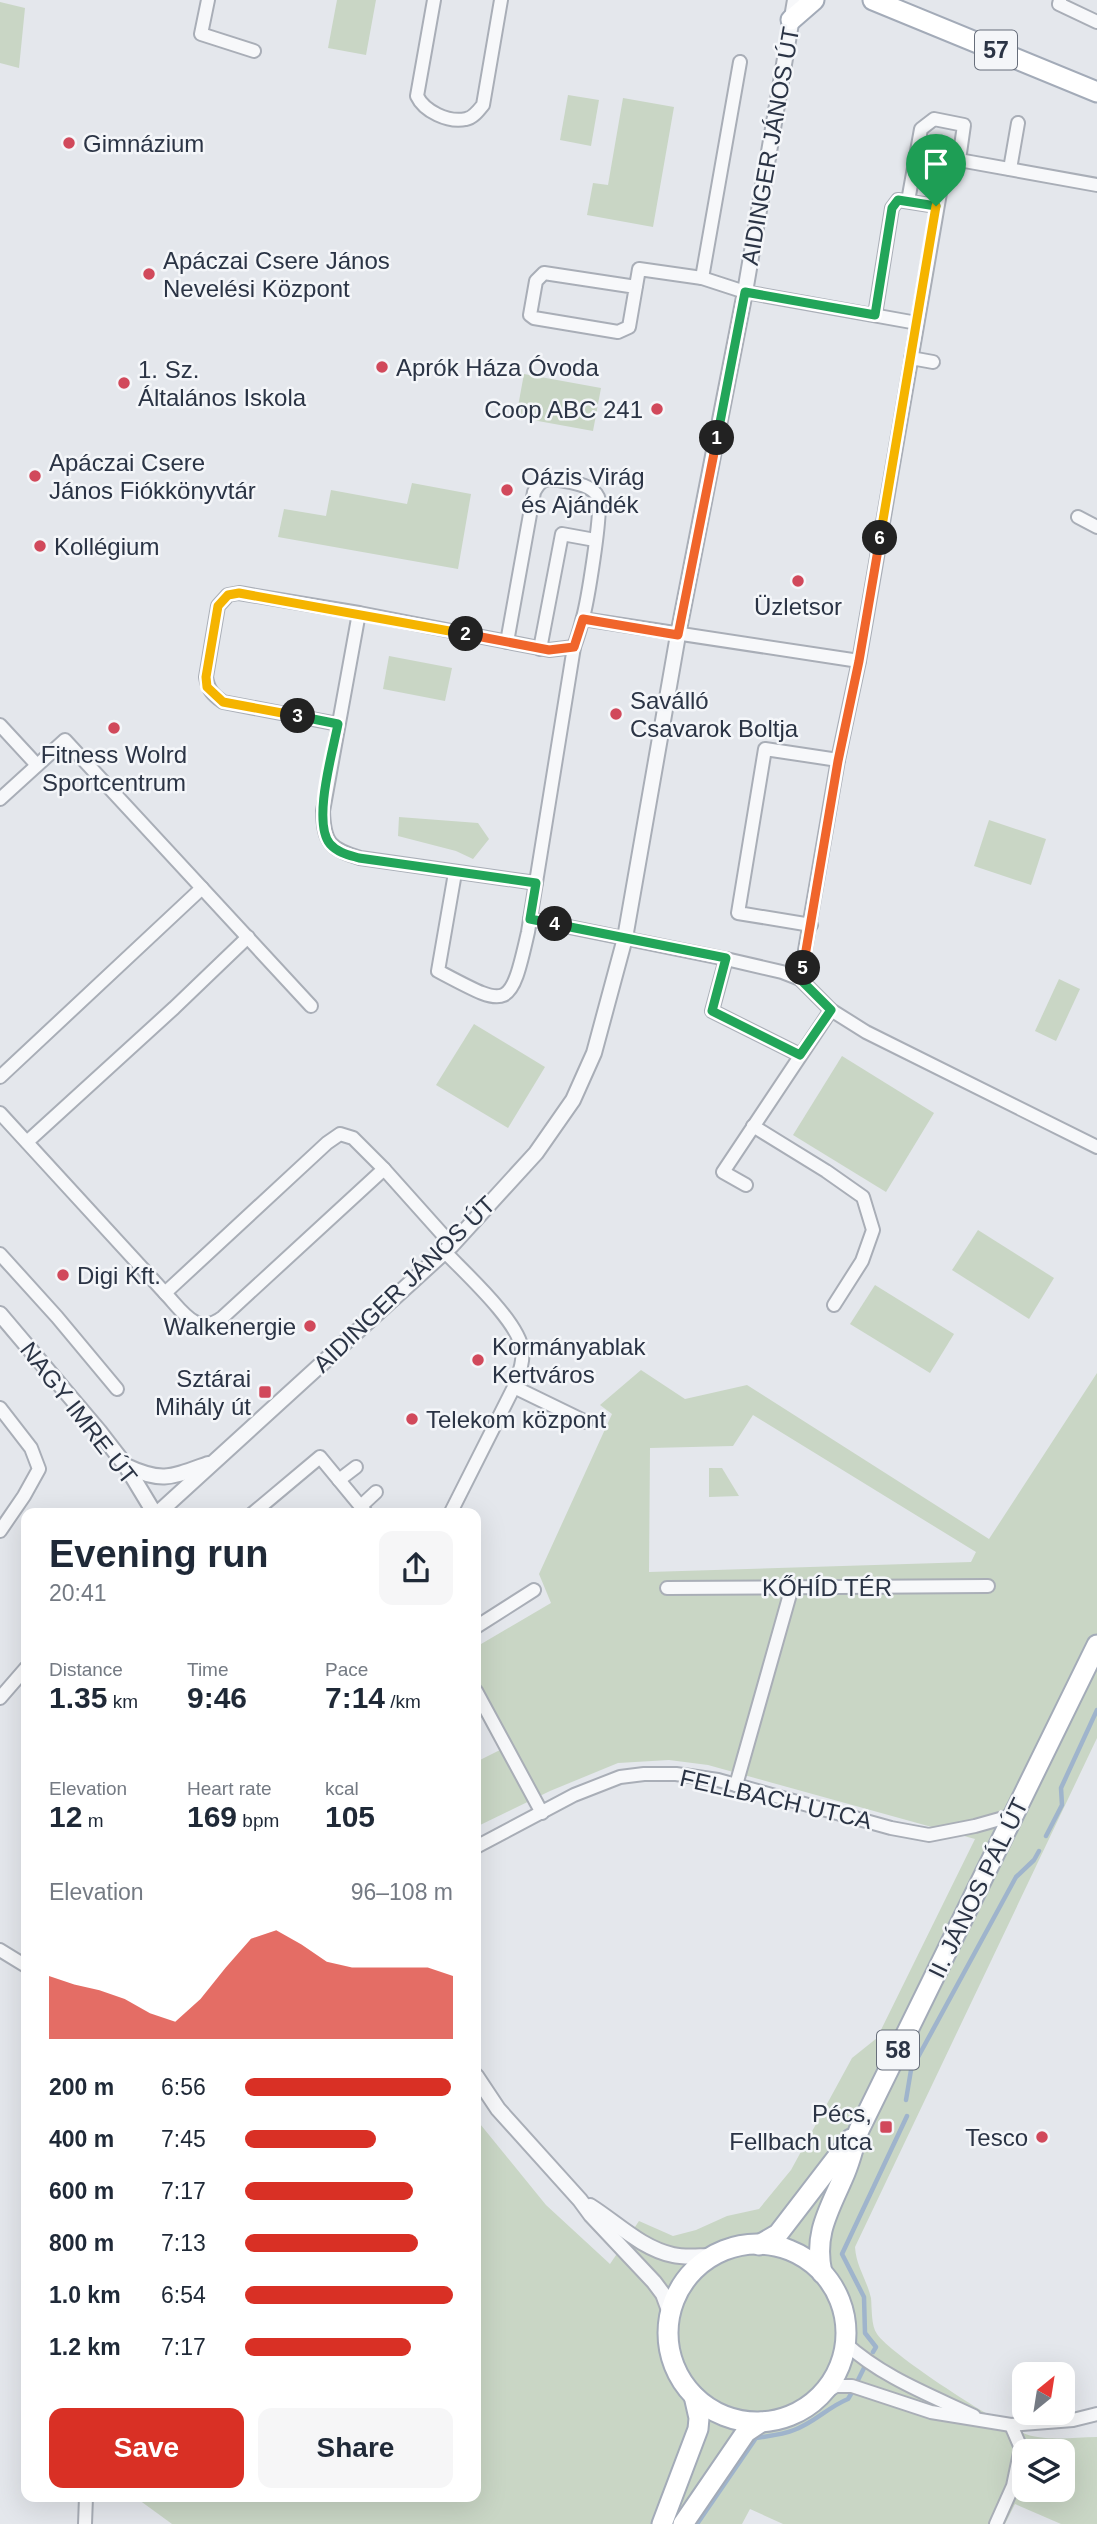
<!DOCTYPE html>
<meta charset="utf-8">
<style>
:root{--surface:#fff;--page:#f6f6f7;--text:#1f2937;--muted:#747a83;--accent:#d93025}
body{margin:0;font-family:Arial,sans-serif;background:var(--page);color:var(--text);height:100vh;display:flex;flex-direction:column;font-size:26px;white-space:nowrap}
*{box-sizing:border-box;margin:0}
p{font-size:23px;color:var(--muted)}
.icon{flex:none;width:38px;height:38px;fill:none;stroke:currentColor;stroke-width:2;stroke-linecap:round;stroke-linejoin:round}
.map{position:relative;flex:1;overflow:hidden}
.sheet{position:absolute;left:21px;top:1508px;width:460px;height:994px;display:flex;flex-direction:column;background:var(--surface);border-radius:14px;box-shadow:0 7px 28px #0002}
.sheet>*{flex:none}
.needle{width:46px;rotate:30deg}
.buttons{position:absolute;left:1012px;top:2362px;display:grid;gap:14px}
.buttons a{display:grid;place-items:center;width:63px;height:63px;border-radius:14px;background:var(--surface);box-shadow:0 7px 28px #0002;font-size:35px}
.pin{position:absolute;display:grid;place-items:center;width:60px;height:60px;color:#fff;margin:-72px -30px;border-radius:50% 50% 50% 0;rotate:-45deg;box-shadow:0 0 7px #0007}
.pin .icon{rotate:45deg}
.km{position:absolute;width:35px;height:35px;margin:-18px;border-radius:50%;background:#222;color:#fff;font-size:19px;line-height:35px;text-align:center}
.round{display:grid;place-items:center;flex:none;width:74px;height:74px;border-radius:14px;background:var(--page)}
.summary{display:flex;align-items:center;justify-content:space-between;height:119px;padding:0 28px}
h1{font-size:38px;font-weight:700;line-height:52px}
.metrics{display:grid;grid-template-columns:repeat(3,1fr);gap:10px;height:119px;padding:7px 28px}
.metrics div{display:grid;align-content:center}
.metrics b{font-size:30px;font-weight:700}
.metrics small{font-size:19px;font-weight:400}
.metrics p{font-size:19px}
.chart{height:196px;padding:14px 28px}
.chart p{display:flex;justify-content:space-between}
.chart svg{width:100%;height:126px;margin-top:7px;fill:var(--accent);opacity:.7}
.primary-button{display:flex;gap:14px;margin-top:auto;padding:14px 28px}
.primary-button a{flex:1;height:80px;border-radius:14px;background:var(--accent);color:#fff;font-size:28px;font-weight:700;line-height:80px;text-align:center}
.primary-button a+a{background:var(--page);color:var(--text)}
ul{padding:0 28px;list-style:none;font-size:23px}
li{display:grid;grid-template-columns:112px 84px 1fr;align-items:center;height:52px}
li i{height:18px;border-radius:9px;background:var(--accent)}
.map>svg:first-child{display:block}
.green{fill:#c9d6c5;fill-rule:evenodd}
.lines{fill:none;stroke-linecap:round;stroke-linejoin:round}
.stream{stroke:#9fb4cc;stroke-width:4.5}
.minor-casing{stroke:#a9aeb7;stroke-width:16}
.tertiary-casing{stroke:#a9aeb7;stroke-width:18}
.primary-casing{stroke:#a3abb8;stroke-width:23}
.minor{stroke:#f7f8fa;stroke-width:12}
.tertiary{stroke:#f7f8fa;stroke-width:14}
.primary{stroke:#fff;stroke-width:19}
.split-1-casing{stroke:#fff;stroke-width:14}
.split-2-casing{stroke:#fff;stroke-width:14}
.split-3-casing{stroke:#fff;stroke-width:14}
.split-4-casing{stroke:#fff;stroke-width:14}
.split-5-casing{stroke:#fff;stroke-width:14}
.split-6-casing{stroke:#fff;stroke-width:14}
.split-7-casing{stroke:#fff;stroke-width:14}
.split-1{stroke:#22a559;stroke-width:9}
.split-2{stroke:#f0652b;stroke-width:9}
.split-3{stroke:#f5b400;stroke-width:9}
.split-4{stroke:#22a559;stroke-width:9}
.split-5{stroke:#22a559;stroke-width:9}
.split-6{stroke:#f0652b;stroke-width:9}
.split-7{stroke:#f5b400;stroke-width:9}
.poi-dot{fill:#d1495b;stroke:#f4f6f9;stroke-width:2.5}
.labels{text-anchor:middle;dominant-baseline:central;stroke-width:5;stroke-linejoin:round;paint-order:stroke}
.shield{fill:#f4f6f9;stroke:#676e7b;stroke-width:2}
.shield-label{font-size:23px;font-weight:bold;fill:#2b3445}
.poi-label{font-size:24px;fill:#2b3445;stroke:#f4f6f9;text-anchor:start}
.street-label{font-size:24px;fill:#2b3445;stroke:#f4f6f9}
</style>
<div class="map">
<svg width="1097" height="2524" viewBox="0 0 1097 2524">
<rect width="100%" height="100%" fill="#e4e7ec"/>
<g class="green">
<polygon points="337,0 376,0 366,55 328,48"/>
<polygon points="0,2 25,8 19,68 0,63"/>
<polygon points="568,95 599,100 591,146 560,140"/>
<polygon points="623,98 674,107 653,227 587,215 593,183 608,185"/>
<polygon points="524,374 601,388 593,431 516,417"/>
<polygon points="412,483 471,494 458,569 278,537 284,509 326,516 331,490 407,504"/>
<polygon points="389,656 452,668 445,701 383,689"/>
<polygon points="399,817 478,823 489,839 473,859 456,851 398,836"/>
<polygon points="989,820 1046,839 1031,885 974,866"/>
<polygon points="1059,979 1080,989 1056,1041 1035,1031"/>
<polygon points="474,1024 545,1067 508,1128 436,1085"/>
<polygon points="842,1056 934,1113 886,1192 793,1135"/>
<polygon points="978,1230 1054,1278 1029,1319 952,1270"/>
<polygon points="875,1285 954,1334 930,1373 850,1324"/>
<path d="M641,1370L685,1399L747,1385L989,1539L1097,1373V1738L855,2247C856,2266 867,2280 871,2298C872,2308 871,2326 877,2334C891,2355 997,2423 1023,2433C1044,2442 1074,2437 1097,2437V2524H1061L1015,2504L1005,2524H783L750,2509L742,2524H172L135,2497H476V2119L546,2205L610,2264L639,2221L673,2236L696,2230L727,2216L759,2209L791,2170L852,2058L877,2038L975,1839L708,1765L669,1760L618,1763L550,1791L476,1827V1762L500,1750L476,1707V1647L551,1603L539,1574L612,1414L600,1405ZM753,1415L976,1552L971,1562L649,1572L650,1448L733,1446ZM1024,2452H1062V2490H1024Z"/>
<polygon points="709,1468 722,1468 739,1496 709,1497"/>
</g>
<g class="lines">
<g class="stream">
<polyline points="1046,1836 1062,1805 1061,1788 1097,1710"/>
<polyline points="906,2100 911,2070 1016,1877 1034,1860 1039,1851"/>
<polyline points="873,2352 876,2347 865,2333 864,2297 842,2254 907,2116"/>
<polyline points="858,2380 865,2366"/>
<path d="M697,2524L756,2438C768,2436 782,2435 794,2430C814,2423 828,2407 848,2399L851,2394"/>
</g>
<defs>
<g id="minor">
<polyline points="208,0 201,34 254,51"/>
<path d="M434,0L417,96C424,111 448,123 466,119C473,118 479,110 483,105L501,0"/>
<polyline points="1060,0 1059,4 1097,22"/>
<polyline points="1010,169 1018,123"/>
<polyline points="1097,185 959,160 944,170 859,661 838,760 800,979 831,1010 866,1032 1097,1147"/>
<polyline points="908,201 921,129 934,119 964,125 959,160"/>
<polyline points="702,278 740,62"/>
<polyline points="636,287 544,273 536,281 530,315 534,318 618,332 629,327 639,269 702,278 745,292 917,323"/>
<polyline points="875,315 892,208 898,200 936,206"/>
<polyline points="911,358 933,362"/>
<polyline points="1078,517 1097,527"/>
<path d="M359,613L323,811C324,843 330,849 360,858L536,883"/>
<polyline points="583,619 859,661"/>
<polyline points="540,649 562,534 595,540"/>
<path d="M338,724L223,702C213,695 208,690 206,677L218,606L228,595L239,593L359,613L549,650L574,647"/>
<polyline points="0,725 37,765"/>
<polyline points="0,799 65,740 311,1006"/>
<path d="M455,873L438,971C508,1008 510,1012 528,932L574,647C577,638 580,630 582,621C587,605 603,509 598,497C593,486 576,483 565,481C549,479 543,475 534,492L507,642"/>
<polyline points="530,919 726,959 782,972 800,979"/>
<polyline points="811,925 738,913 765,749 838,760"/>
<polyline points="726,959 712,1011 800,1055"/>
<polyline points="0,1077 202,888"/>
<path d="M0,1113L165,1293C183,1312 197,1337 223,1317L384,1169L452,1245"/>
<polyline points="753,1126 826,1171 863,1197 873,1230 862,1261 834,1305"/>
<polyline points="27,1142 174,1008 248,937"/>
<polyline points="746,1185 723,1172 831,1010"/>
<path d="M445,1252C465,1273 520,1323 522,1350C524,1363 518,1375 514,1387L450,1514"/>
<polyline points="0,1254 57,1317 117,1389"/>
<polyline points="165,1293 327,1143 340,1134 353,1138 384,1169"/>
<polyline points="514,1387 586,1422"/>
<polyline points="0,1408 31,1448 39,1469 24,1496 0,1531"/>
<polyline points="339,1480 356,1467"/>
<polyline points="361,1506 376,1492"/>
<polyline points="252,1514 320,1457 367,1514"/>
<polyline points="667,1588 988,1586"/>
<polyline points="476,1627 534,1590"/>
<polyline points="476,1691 542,1813"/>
<polyline points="0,1698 26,1668"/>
<polyline points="736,1785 792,1587"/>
<polyline points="476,1847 574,1795 620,1777 644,1774 676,1774 718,1780 891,1828 929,1835 975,1826 1014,1815"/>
<polyline points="0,1950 26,1966"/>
<path d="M845,2343C882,2377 930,2395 974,2416"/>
<polyline points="821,2395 836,2386 852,2386 931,2412 1011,2425 1073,2420 1097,2414"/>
<polyline points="85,2524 86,2497"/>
<polyline points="996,2524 1013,2486 1021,2448 1011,2425"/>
</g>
<g id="tertiary">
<polyline points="0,1314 99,1431 126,1466 155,1514"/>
<path d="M126,1466C162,1483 172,1477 208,1464"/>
<polyline points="157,1514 452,1245 536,1153 573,1100 594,1053 625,938 678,635 745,292 795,0"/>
<polyline points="476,2076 498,2109 580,2200 591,2215 654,2282 663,2294 670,2313"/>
<path d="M590,2206C617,2223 641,2248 673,2255C685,2258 699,2256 712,2256"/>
</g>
<g id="primary">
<polyline points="873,0 1097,92"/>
<polyline points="791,20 814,0"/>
<circle cx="757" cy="2333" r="89"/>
<polyline points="759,2245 778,2234 851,2139"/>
<path d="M822,2273C813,2233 830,2209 845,2173C851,2159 854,2144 859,2130L1097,1645"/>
<polyline points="662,2524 698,2429 699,2418 694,2396"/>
<polyline points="683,2524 746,2432 761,2422"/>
</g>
</defs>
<use href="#minor" class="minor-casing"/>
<use href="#tertiary" class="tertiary-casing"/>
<use href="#primary" class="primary-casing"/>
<use href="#minor" class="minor"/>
<use href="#tertiary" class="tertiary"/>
<use href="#primary" class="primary"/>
</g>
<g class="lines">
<defs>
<polyline id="split-1" points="717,438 745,292 875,315 892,208 898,200 936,206"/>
<polyline id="split-2" points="466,634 549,650 574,647 583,619 678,635 717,438"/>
<polyline id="split-3" points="298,716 223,702 207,687 206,677 218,606 228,595 239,593 466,634"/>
<path id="split-4" d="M298,716L338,724C333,751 312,822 330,844C338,853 349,855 359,858L536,883L530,919L555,924"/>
<polyline id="split-5" points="555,924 726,958 712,1011 800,1055 831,1010 800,979 803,968"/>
<polyline id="split-6" points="803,968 838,761 859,661 880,538"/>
<polyline id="split-7" points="880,538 936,206"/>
</defs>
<use href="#split-1" class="split-1-casing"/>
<use href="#split-2" class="split-2-casing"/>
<use href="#split-3" class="split-3-casing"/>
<use href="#split-4" class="split-4-casing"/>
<use href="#split-5" class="split-5-casing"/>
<use href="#split-6" class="split-6-casing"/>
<use href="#split-7" class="split-7-casing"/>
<use href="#split-1" class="split-1"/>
<use href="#split-2" class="split-2"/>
<use href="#split-3" class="split-3"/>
<use href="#split-4" class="split-4"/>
<use href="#split-5" class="split-5"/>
<use href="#split-6" class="split-6"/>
<use href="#split-7" class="split-7"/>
</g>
<g class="poi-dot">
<circle cx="69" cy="143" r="7"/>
<circle cx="149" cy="274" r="7"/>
<circle cx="382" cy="367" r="7"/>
<circle cx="124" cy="383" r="7"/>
<circle cx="657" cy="409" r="7"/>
<circle cx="35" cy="476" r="7"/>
<circle cx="507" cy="490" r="7"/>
<circle cx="40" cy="546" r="7"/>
<circle cx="798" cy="581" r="7"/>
<circle cx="616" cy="714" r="7"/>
<circle cx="114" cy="728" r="7"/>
<circle cx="63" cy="1275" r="7"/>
<circle cx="310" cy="1326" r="7"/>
<circle cx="478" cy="1360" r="7"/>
<rect x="258" y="1385" width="14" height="14" rx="3.5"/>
<circle cx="412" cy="1419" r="7"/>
<rect x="879" y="2120" width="14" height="14" rx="3.5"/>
<circle cx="1042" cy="2137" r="7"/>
</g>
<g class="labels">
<g class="shield">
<rect x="975" y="30.5" width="42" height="39" rx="5"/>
<rect x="877" y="2030.5" width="42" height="39" rx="5"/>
</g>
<g class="shield-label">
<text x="996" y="50">57</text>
<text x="898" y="2050">58</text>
</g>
<g class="poi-label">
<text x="83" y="143">Gimnázium</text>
<text x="163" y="260">Apáczai Csere János<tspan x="163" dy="28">Nevelési Központ</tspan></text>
<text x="396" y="367">Aprók Háza Óvoda</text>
<text x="138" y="369">1. Sz.<tspan x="138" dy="28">Általános Iskola</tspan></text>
<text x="643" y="409" text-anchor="end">Coop ABC 241</text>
<text x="49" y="462">Apáczai Csere<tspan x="49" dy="28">János Fiókkönyvtár</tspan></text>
<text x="521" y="476">Oázis Virág<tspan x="521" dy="28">és Ajándék</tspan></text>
<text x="54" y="546">Kollégium</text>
<text x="798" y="606" text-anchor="middle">Üzletsor</text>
<text x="630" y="700">Saválló<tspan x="630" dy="28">Csavarok Boltja</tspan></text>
<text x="114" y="754" text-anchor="middle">Fitness Wolrd<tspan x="114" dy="28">Sportcentrum</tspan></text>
<text x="77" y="1275">Digi Kft.</text>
<text x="296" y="1326" text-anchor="end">Walkenergie</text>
<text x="492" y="1346">Kormányablak<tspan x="492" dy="28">Kertváros</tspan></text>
<text x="251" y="1378" text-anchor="end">Sztárai<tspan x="251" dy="28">Mihály út</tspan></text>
<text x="426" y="1419">Telekom központ</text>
<text x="872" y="2113" text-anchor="end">Pécs,<tspan x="872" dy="28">Fellbach utca</tspan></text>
<text x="1028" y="2137" text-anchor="end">Tesco</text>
</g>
<g class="street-label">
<text transform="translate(770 146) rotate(-80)">AIDINGER JÁNOS ÚT</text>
<text transform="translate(404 1284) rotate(-44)">AIDINGER JÁNOS ÚT</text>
<text transform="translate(79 1413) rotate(52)">NAGY IMRE ÚT</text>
<text x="827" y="1587">KŐHÍD TÉR</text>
<text transform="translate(776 1799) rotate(13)">FELLBACH UTCA</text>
<text transform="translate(978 1888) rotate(-64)">II. JÁNOS PÁL ÚT</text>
</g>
</g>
</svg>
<div class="buttons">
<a><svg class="needle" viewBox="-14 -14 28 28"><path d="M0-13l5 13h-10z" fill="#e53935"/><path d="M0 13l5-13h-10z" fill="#747a83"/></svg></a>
<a><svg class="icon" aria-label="layers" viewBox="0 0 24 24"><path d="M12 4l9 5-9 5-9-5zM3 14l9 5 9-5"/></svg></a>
</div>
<div class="pin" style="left:936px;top:206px;background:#1e9e55"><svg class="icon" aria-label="arrive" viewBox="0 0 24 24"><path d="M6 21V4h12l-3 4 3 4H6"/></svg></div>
<b class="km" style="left:717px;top:438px">1</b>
<b class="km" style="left:466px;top:634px">2</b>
<b class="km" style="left:298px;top:716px">3</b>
<b class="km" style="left:555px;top:924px">4</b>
<b class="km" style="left:803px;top:968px">5</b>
<b class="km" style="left:880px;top:538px">6</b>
<section class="sheet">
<div class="summary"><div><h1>Evening run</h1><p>20:41</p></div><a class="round"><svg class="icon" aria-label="share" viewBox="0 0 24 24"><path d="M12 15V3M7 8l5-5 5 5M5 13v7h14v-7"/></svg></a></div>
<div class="metrics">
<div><p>Distance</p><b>1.35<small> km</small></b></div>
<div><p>Time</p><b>9:46</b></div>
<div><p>Pace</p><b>7:14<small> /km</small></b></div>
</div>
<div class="metrics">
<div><p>Elevation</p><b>12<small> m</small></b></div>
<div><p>Heart rate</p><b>169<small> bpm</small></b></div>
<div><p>kcal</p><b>105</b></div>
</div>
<div class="chart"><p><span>Elevation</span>96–108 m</p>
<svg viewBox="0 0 160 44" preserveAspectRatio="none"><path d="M0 44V22L10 25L20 27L30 30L40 35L50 38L60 30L70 19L80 9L90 6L100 11L110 17L120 19L130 19L140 19L150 19L160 22V44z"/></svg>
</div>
<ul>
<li><b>200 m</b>6:56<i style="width:99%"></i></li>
<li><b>400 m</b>7:45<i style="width:63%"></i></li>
<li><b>600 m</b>7:17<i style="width:81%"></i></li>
<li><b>800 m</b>7:13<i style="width:83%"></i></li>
<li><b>1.0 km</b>6:54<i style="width:100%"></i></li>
<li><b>1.2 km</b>7:17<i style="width:80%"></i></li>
</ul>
<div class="primary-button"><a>Save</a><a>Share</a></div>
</section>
</div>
